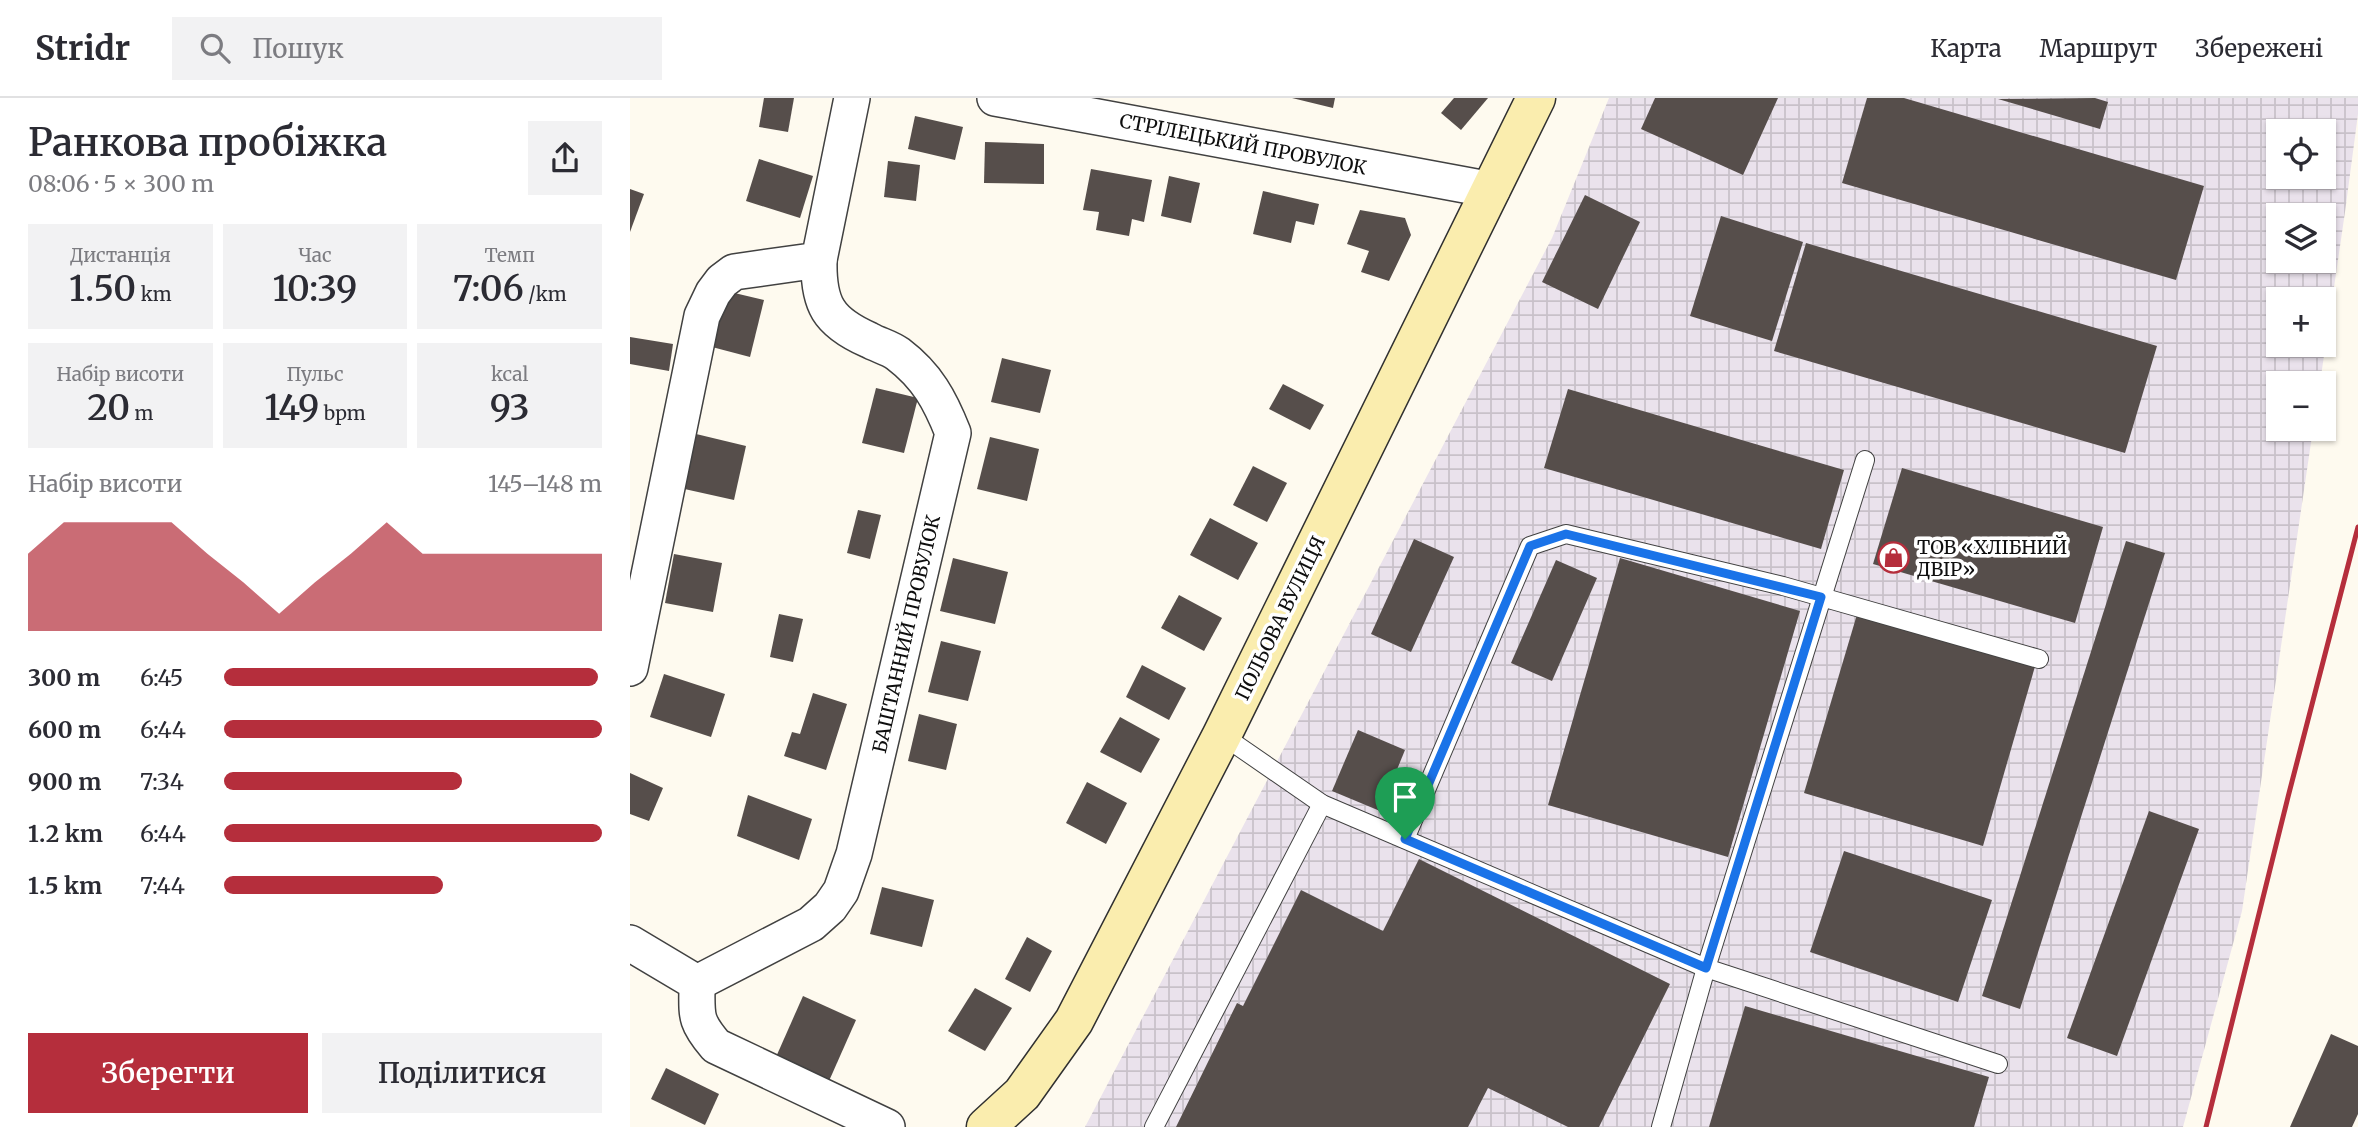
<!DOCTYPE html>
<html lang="uk">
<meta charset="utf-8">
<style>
:root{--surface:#fff;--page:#f2f2f3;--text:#2b2b33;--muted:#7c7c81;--line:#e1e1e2;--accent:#b52e3c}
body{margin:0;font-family:Merriweather,serif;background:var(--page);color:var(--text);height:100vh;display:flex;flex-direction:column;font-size:26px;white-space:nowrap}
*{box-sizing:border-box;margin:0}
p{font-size:23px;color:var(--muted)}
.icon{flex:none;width:38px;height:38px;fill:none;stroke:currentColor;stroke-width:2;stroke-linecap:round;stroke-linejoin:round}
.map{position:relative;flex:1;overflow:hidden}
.sheet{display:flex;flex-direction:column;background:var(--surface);width:630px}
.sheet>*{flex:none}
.fabs{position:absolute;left:1636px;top:21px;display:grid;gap:14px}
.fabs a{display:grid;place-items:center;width:70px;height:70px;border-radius:0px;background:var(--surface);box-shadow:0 2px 5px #0004;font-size:35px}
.pin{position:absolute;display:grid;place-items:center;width:60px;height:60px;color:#fff;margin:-72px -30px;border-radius:50% 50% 50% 0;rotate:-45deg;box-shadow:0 0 7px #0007}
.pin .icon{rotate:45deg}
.round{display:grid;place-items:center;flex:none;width:74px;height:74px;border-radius:0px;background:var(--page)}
.summary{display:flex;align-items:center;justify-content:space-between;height:119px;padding:0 28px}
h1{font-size:38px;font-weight:600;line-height:52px}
.figures{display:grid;grid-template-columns:repeat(3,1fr);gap:10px;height:119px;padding:7px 28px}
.figures div{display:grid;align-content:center;border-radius:0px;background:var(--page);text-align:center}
.figures b{font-size:35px;font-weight:600}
.figures small{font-size:19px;font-weight:400}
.figures p{font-size:19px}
.chart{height:196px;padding:14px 28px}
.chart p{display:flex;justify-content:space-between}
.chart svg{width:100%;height:126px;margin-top:7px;fill:var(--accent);opacity:.7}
.cta{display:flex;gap:14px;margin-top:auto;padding:14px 28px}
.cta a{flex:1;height:80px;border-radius:0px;background:var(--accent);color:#fff;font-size:28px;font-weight:600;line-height:80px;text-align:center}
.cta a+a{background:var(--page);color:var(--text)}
ul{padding:0 28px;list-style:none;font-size:23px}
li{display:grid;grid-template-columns:112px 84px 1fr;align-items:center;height:52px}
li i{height:18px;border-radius:9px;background:var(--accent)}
header{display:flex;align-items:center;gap:42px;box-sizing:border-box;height:98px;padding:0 35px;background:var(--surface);border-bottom:2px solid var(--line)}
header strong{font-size:33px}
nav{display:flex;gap:38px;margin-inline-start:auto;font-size:24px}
.search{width:490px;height:63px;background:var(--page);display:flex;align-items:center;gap:18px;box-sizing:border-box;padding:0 24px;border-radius:0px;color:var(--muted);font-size:26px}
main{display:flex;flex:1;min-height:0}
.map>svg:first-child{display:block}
.industrial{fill:url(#industrial-grid);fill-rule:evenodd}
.building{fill:#564e4b}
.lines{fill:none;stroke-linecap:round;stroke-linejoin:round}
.lane-casing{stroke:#414141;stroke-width:20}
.street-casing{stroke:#414141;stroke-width:38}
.secondary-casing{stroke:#303030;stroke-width:41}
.lane{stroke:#fff;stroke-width:18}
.street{stroke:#fff;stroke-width:35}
.secondary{stroke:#faedae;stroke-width:38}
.rail{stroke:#b52e3c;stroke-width:5}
.route-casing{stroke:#fff;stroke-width:14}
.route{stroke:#1a73e8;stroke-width:9}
.labels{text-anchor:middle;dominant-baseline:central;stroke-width:7;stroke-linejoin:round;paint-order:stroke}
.street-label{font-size:19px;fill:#0e0e0e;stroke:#fff}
.poi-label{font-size:19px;fill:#0e0e0e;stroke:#fff;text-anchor:start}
</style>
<header>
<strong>Stridr</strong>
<div class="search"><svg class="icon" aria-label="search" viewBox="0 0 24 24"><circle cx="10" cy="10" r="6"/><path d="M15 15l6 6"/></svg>Пошук</div>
<nav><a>Карта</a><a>Маршрут</a><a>Збережені</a></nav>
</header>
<main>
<section class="sheet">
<div class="summary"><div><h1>Ранкова пробіжка</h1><p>08:06 · 5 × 300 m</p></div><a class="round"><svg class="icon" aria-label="share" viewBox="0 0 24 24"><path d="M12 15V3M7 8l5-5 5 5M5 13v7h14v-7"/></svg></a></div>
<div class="figures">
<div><p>Дистанція</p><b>1.50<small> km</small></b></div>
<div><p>Час</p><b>10:39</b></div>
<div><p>Темп</p><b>7:06<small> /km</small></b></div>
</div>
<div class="figures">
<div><p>Набір висоти</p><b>20<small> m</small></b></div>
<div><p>Пульс</p><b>149<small> bpm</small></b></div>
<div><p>kcal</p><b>93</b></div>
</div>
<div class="chart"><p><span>Набір висоти</span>145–148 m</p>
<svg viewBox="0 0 160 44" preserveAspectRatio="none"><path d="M0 44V17L10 6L20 6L30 6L40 6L50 17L60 27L70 38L80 27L90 17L100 6L110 17L120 17L130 17L140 17L150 17L160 17V44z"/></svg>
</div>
<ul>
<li><b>300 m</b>6:45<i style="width:99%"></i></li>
<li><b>600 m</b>6:44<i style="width:100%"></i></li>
<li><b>900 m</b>7:34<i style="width:63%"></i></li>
<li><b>1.2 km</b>6:44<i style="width:100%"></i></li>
<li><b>1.5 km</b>7:44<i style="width:58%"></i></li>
</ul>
<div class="cta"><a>Зберегти</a><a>Поділитися</a></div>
</section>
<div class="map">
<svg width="1728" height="1029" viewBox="0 0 1728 1029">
<defs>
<pattern id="industrial-grid" width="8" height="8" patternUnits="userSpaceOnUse" patternTransform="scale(1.75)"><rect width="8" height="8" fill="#eae2ec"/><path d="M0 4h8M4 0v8" fill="none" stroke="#c8c1c9"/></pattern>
</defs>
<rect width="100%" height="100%" fill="#fefaef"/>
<path class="industrial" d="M979,0H1728V16L1715,114L1690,285H1648V331H1683L1612,813L1553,1029H455L922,140ZM1648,33H1694V79H1648ZM1648,117H1694V163H1648ZM1648,201H1694V247H1648Z"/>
<g class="building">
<polygon points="134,0 164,0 158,34 129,29"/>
<polygon points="662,0 705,0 703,10"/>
<polygon points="824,0 858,0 831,32 811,15"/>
<polygon points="1025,0 1148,0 1113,77 1011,31"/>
<polygon points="1237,0 1274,0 1574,88 1546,182 1212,85"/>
<polygon points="1465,0 1478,4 1470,31 1368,1"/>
<polygon points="285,18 333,29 325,62 278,51"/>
<polygon points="355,44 414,46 414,86 354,85"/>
<polygon points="129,61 183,78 170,120 116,103"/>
<polygon points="258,63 290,67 286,103 254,99"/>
<polygon points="461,71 522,82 514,124 502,121 499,138 466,132 469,114 453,112"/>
<polygon points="539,78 570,85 561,125 531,118"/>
<polygon points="0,91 14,96 0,134"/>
<polygon points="633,93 689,106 684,127 666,123 661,145 623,136"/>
<polygon points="955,97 1010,124 968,211 912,184"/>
<polygon points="730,112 775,120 781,137 759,183 731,174 739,153 717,146"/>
<polygon points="1091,118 1173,144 1142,243 1060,218"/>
<polygon points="1176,145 1527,248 1495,355 1144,253"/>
<polygon points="96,193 134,202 120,259 82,249"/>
<polygon points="0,239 43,246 39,273 0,266"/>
<polygon points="372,260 421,272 410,315 361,304"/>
<polygon points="653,286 694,307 680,332 639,311"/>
<polygon points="246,290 288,300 274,355 232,345"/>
<polygon points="938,291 1214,372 1191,451 914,370"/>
<polygon points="62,335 116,348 104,402 50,390"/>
<polygon points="360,339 409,351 397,403 347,391"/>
<polygon points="623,368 657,385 637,424 603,407"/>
<polygon points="1272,370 1473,429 1445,525 1243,466"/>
<polygon points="228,412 251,417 240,461 217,455"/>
<polygon points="580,420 628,445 608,482 560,457"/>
<polygon points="784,441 824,459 781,554 741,536"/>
<polygon points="1496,443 1535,455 1390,911 1352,898"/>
<polygon points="44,456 92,465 83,514 35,505"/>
<polygon points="323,460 378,474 365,526 310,513"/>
<polygon points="990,460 1170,513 1098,759 918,707"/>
<polygon points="926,462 967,480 922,583 881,565"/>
<polygon points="549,497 592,520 574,553 531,530"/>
<polygon points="1228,513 1406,565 1353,748 1174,695"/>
<polygon points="149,516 173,521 163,564 140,559"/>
<polygon points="311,543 351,553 338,603 298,594"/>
<polygon points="512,567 556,590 539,622 496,599"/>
<polygon points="34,576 95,596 81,639 20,619"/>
<polygon points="183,595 217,606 196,672 154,658 162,634 170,636"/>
<polygon points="289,616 327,626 316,672 278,663"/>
<polygon points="490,619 530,641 511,675 470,654"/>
<polygon points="728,632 775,652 750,713 702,693"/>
<polygon points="0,675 33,690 19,723 0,716"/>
<polygon points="457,684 497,705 476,746 436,725"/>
<polygon points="118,697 182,721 169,762 107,738"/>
<polygon points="1519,713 1569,731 1487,958 1437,940"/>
<polygon points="1214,753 1362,802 1328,904 1180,854"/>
<polygon points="789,761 1040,886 969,1029 938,1029 858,990 838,1029 546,1029 607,905 613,908 671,792 753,833"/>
<polygon points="252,789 304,802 292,849 240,836"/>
<polygon points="397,839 422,853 400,894 375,881"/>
<polygon points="345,890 382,910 355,953 318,933"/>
<polygon points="173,898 226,922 199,983 146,959"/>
<polygon points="1115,908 1359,979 1344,1029 1079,1029"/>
<polygon points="1701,936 1728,948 1728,1016 1722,1029 1660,1029"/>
<polygon points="36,970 89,996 75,1027 21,1001"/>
</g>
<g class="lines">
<defs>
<g id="lane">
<polyline points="592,637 692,706 1076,870 1368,966"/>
<polyline points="775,741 900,448 936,436 1153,488 1409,561"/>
<polyline points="524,1029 692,706"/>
<polyline points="1031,1029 1076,870 1235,362"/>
</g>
<g id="street">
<polyline points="365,0 862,92"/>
<polyline points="0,570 72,218 83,195 92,183 104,174 189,162 222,0"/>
<path d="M0,845L67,885C67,918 64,922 86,948L257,1029"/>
<path d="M67,885L181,826L200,809L211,793L224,756L323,335C310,302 297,278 268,256C260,250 248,247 239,242C198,224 188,206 189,162"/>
</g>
<polyline id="secondary" points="356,1029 392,996 444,923 592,637 906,0"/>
</defs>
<use href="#lane" class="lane-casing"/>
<use href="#street" class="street-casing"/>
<use href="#secondary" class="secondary-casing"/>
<use href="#lane" class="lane"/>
<use href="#street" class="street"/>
<use href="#secondary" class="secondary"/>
<polyline class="rail" points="1576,1029 1658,699 1728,429"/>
</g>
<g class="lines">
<defs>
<polygon id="route" points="936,436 1191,499 1076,870 775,741 900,448"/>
</defs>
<use href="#route" class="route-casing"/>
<use href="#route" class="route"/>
</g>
<defs>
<symbol id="shop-ring" viewBox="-11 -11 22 22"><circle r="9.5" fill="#fff" stroke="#b52e3c" stroke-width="1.5"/><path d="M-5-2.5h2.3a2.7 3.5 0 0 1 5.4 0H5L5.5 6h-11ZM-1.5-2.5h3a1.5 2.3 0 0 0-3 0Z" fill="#b52e3c"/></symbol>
</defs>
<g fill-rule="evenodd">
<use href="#shop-ring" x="1246" y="442" width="35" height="35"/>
</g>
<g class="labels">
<g class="street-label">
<text transform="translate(613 46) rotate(11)">СТРІЛЕЦЬКИЙ ПРОВУЛОК</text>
<text transform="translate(650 520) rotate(-64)">ПОЛЬОВА ВУЛИЦЯ</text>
<text transform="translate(276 536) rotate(-77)">БАШТАННИЙ ПРОВУЛОК</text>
</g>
<g class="poi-label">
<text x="1287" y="449">ТОВ «ХЛІБНИЙ<tspan x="1287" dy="22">ДВІР»</tspan></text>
</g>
</g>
</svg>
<div class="fabs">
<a><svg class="icon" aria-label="locate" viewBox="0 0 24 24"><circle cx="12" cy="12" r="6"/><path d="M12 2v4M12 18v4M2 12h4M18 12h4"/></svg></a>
<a><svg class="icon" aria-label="layers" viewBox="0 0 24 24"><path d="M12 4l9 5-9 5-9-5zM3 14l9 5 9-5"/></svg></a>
<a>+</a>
<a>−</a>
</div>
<div class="pin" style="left:775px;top:741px;background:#1e9e55"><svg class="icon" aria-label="arrive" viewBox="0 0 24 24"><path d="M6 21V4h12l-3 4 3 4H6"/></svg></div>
</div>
</main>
